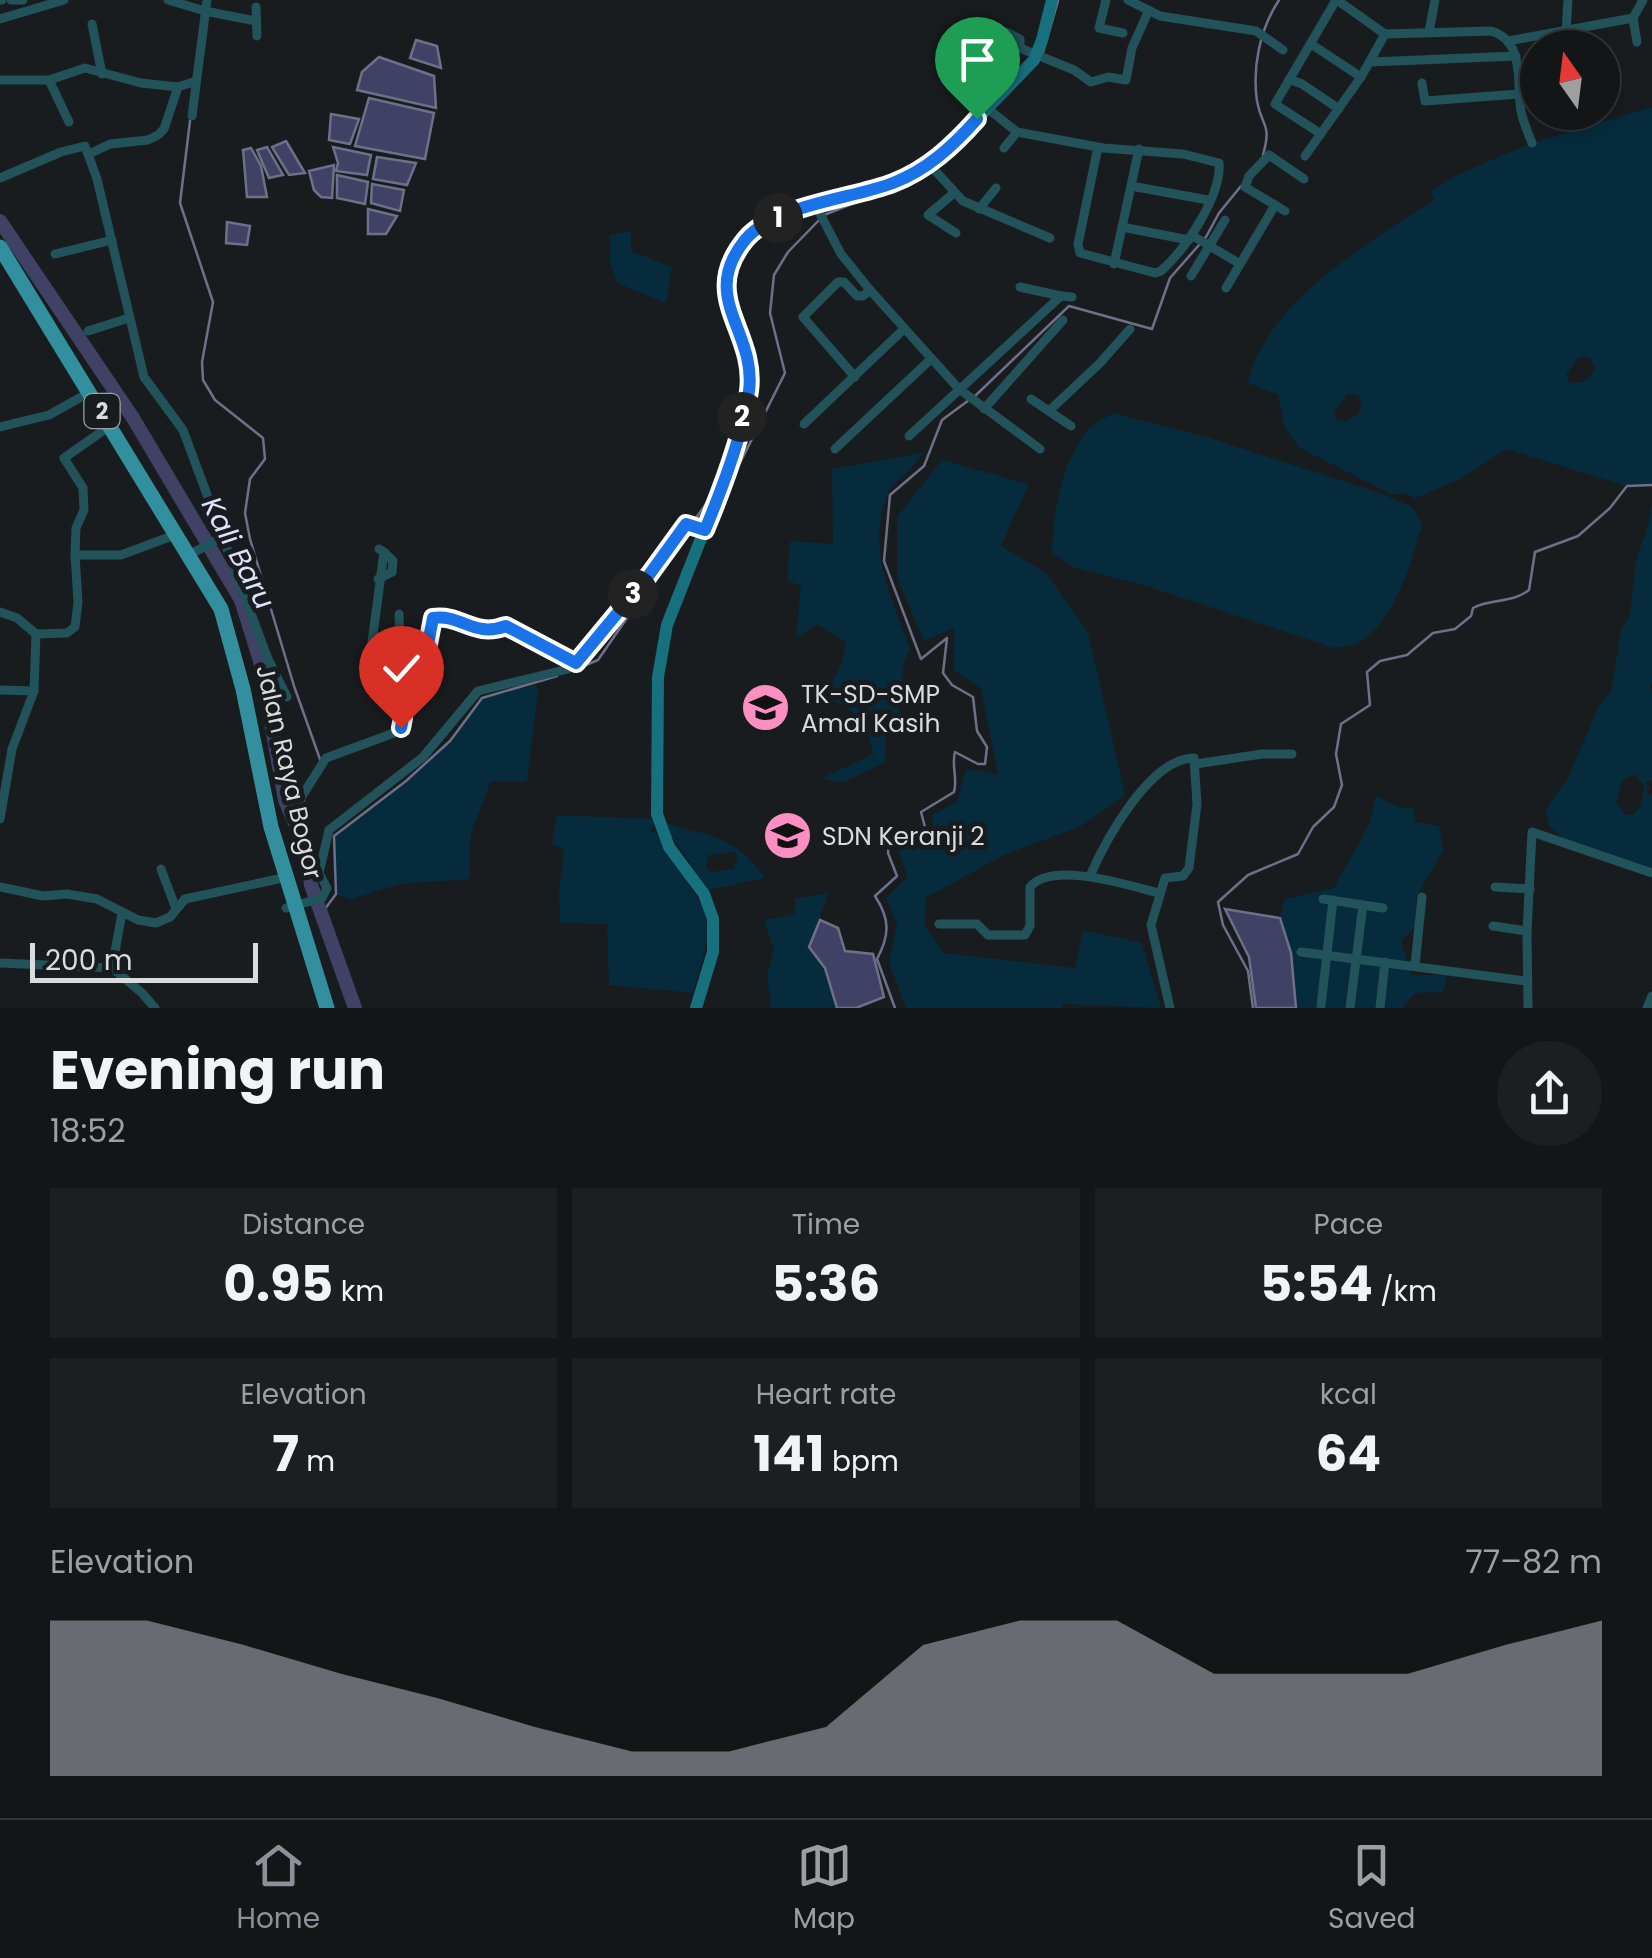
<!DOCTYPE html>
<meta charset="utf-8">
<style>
:root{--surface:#131517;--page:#1c1e20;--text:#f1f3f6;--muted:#9d9fa1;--line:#323436;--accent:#8c9099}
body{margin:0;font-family:Poppins,sans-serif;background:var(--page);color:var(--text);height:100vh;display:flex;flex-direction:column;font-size:38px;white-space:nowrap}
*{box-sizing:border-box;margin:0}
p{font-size:32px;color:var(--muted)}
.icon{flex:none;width:55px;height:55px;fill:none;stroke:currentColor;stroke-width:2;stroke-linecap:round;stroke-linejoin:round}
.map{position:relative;height:1008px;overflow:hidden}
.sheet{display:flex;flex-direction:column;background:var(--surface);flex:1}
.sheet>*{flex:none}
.needle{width:65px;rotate:346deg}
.buttons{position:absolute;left:1520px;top:30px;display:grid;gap:20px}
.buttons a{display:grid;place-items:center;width:100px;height:100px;border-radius:50%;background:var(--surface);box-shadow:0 5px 15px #0003,0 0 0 2px var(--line);font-size:50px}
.scale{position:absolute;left:30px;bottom:25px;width:228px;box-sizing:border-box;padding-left:10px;border:5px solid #d9dbdd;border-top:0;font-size:28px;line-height:35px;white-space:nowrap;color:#d9dbdd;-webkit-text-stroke:8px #191c1f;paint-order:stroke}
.pin{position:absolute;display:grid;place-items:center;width:85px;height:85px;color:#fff;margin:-102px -42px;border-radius:50% 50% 50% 0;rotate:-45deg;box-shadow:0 0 10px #0007}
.pin .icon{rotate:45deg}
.km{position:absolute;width:50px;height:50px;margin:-25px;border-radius:50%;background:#222;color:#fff;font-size:28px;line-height:50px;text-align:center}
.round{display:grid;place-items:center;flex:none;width:105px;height:105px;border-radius:52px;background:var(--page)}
.overview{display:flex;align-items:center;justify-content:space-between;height:170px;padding:0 50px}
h1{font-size:55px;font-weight:700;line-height:75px}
.figures{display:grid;grid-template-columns:repeat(3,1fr);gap:15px;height:170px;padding:10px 50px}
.figures div{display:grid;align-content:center;border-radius:0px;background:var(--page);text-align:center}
.figures b{font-size:50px;font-weight:700}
.figures small{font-size:28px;font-weight:400}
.figures p{font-size:28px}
.chart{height:280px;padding:20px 50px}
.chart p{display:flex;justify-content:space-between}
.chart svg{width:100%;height:180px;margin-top:10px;fill:var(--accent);opacity:.7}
.dock{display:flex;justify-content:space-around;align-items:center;height:140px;border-top:2px solid var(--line);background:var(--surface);font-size:28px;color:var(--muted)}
.dock a{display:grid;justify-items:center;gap:5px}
.dock .current{color:var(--accent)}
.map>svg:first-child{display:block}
.green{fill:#062b3c;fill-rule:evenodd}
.water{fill:#404265;stroke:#6e7089;stroke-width:2.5}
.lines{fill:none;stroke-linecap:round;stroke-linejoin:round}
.stream{stroke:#6e7089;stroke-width:2.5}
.river{stroke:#404265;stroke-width:14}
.minor{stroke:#22525a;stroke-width:9}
.secondary{stroke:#17707e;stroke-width:12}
.trunk{stroke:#328f9e;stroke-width:15}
.route-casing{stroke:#fff;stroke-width:20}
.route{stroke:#1a73e8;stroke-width:12}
.labels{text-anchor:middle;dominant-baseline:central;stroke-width:10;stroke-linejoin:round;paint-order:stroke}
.shield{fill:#191c1f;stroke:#9fa2a4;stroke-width:2.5}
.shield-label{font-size:22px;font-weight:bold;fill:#d9dbdd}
.poi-label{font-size:25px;fill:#d9dbdd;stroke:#191c1f;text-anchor:start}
.street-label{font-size:25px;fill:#d9dbdd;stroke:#191c1f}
.water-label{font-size:28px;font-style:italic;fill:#e0e2fc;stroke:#191c1f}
</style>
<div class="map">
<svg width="1652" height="1008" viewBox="0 0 1652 1008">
<rect width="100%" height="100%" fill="#191c1f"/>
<g class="green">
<path d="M1652,107V485L1627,486L1506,449L1457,481L1415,498L1404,493L1393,495L1300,448L1285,428L1278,395L1248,383C1266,301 1369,243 1434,200L1431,191L1457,175L1532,143ZM1579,357L1590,358L1595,367C1591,379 1581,386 1569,382L1566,375ZM1347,394L1358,395L1362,404C1359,416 1349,423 1336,420L1334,412Z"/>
<polygon points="631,231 631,251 672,267 666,303 617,283 610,263 610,235"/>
<path d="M1113,413L1210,438L1385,495L1412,507L1422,525C1411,563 1397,613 1365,639C1357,645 1344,646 1334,648L1150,587L1073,567L1052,553C1053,513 1061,464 1087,431C1093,423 1104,419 1113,413Z"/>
<path d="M922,453C914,471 893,480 887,495C866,550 892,598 910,649L904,663L898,718L886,731L885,762L843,783L822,778L874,754C863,719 858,711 824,697L841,665L846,643L817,624L796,638L801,587L787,579L790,541L833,544L832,469Z"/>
<polygon points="942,460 1029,484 1001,546 1046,573 1088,632 1125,795 1081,826 1006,854 925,898 925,926 944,953 1075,968 1083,930 1142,943 1161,1008 1063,1004 1062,1008 906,1008 889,963 897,924 886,898 908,877 898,850 934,840 932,815 957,802 966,769 998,774 981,688 954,670 954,628 924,641 897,578 897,517"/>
<path d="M1652,503V683L1649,687L1652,691V780L1645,783L1650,788L1646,793L1652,796V870L1566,841L1549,826L1546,809L1568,778L1598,708L1611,692L1621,630L1630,615L1636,559L1647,530ZM1635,774L1644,786L1641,805L1634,814L1626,815L1616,802L1623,779Z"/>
<polygon points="536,685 538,691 527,781 491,781 471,832 469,879 399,884 351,899 336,894 334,836 406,781 449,741 482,698"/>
<polygon points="1376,796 1401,808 1414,808 1415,822 1439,826 1443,850 1416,898 1417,925 1401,941 1411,975 1448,975 1443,992 1415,993 1402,1008 1296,1008 1291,953 1280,918 1285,899 1334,888 1370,823"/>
<polygon points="557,815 653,819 654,825 650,831 657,834 705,910 708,938 693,993 609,985 607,924 560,923 559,892 564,850 552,844"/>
<path d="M662,822C710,837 735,835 765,878L708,890ZM736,852L738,862L734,863V869L710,872L706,868L708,855Z"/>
<polygon points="828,893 810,947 825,967 837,1008 771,1008 767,976 774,950 764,920 795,914 795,899"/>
</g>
<g class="water">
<polygon points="416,40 437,46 441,68 410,58"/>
<polygon points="379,57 434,76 436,108 357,90 362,72"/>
<polygon points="369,98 434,113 425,159 355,146"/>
<polygon points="331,114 359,119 350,144 329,140"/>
<polygon points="286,141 305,173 289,175 272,147"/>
<polygon points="267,147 283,175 269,178 257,150"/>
<polygon points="333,147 371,155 367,175 336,171 338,163"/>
<polygon points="251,148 261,166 267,197 247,197 243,150"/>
<polygon points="377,157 416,163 407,185 373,179"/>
<polygon points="334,165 332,198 321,197 314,190 309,171"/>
<polygon points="337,175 368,182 365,204 337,198"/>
<polygon points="372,184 404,190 400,211 371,203"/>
<polygon points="368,209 397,216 386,234 368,234"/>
<polygon points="227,222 250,226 247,245 226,243"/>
<polygon points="1225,909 1280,918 1291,953 1296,1008 1256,1008 1249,957"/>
<polygon points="820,920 838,928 845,951 873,954 884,997 856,1008 837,1008 825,968 809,947"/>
</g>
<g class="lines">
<g class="stream">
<polyline points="1042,56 1058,1"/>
<polyline points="190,121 180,203 213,302 202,362 203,380 215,400 263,438 265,459 250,479 245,513 250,539 294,686 321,762"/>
<path d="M1263,155C1272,122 1262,129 1257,101C1252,67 1260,29 1279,0"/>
<polyline points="975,396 1069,306 1152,329 1170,278 1206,237 1219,213 1241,186"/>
<polyline points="728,487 785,373 770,313 774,275 788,252 824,215 912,180"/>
<polyline points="694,521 712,495"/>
<polyline points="574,670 598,660 689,528"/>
<polyline points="322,913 336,894 334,836 406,781 450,741 482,698 557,676"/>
<path d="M895,1008L877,959C890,935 890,919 875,896L897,876L888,853L889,843L921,838L926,831L921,812L954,792C958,777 951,766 955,752L978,764H985L987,747L977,731L973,697L952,685L943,673L947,638L921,659L884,561L890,495L924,466L942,420L969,400"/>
<path d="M1253,1008L1248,971L1223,925L1218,902L1248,875L1298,854L1313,827L1334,807L1342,785L1336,754L1341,724L1370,705L1367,672L1380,661L1407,655L1433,633L1455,629L1471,616L1473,608C1491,598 1511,604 1529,590L1535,552L1578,536L1610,508L1627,486L1652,485"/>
</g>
<polyline class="river" points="0,221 133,418 241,600 260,661 285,800 307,851 311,885 355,1008"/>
<g class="minor">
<polyline points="0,0 2,0"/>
<polyline points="11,0 23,0"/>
<polyline points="168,0 205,11 256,21"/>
<polyline points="1106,0 1099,28 1123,33"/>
<polyline points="1128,0 1160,16 1256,31 1283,50"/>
<path d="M1337,0L1385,34L1491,31C1526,41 1516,83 1521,111C1523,122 1528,132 1532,143"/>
<polyline points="256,7 257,36"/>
<polyline points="1633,18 1637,42"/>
<polyline points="0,19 64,0"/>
<polyline points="92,24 102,74"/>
<polyline points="1006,32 1020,39 1020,48 1074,70 1091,82 1108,77 1126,80 1132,48 1149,10"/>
<polyline points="1429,32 1435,0"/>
<polyline points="1566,32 1568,0"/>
<polyline points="1508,41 1633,18 1643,0"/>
<polyline points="1311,44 1361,77"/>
<polyline points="1371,62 1516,56"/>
<polyline points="1289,79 1302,84 1339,109"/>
<polyline points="0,80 49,80 85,68 141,83 178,87 196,81"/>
<polyline points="49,80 69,122"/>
<polyline points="1422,83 1425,101 1519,94"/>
<path d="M987,108L1017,132L1098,147L1103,148L1183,154L1219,163C1222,195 1185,250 1161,271L1155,273L1080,253L1078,244L1098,147"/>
<polyline points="192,116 207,0"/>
<polyline points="1321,134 1275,104 1336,0"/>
<polyline points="1004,148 1017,132"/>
<polyline points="89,154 110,144 148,140 158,135 164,129 178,87"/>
<polyline points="1305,156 1361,77 1385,34"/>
<polyline points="929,164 963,201 1050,238"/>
<polyline points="0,178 61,152 85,146 97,179 144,377 183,430 268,659 287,697"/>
<polyline points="1131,186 1208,200"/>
<polyline points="954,193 928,215 956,233"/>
<polyline points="816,206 841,254 870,290 959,389 1040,449"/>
<polyline points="979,209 996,188"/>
<polyline points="1285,211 1245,187 1249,176 1269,155 1304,179"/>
<polyline points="1122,227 1189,240"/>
<polyline points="1193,236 1240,264"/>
<polyline points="55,254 112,240"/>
<polyline points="1114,264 1139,149"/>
<polyline points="1191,276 1225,220"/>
<polyline points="1020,287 1061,296"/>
<polyline points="1226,288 1275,205"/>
<polyline points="88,331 129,318"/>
<polyline points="855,377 803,317 838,282 844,282 857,296 863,296 870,290"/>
<polyline points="1031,399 1071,426"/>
<polyline points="984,409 1063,320"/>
<polyline points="1049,411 1100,363 1130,329"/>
<polyline points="804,424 904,329"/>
<polyline points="0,427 49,415 83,396"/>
<polyline points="909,436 1061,296 1072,297"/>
<polyline points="835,449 931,359"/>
<polyline points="379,549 384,552 369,665 383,704 399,705"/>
<polyline points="75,555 76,528 84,510 83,488 64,458 104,430"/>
<polyline points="187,556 224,536"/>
<polyline points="378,579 392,572 393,561 384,552"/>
<polyline points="0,612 17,618 36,634"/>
<polyline points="400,639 428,644 430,620 439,616 489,632 506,627 576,663"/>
<polyline points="0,690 34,691"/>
<polyline points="1196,764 1262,754 1292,754"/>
<polyline points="0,819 12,749 34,691 36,634 67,633 75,627 78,602 75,555 121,555 172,536"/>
<polyline points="161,869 176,909"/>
<polyline points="318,870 298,812 302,796 326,758 394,733 403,725 395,674 400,639 399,614"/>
<path d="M1090,876C1105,841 1150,758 1194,758L1197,804L1189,868L1183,876L1165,878L1151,925L1170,1008"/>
<polyline points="0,887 43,896 67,894 97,899 138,920 156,923 170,917 185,899 278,879"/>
<polyline points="1495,887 1530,889"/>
<polyline points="1323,899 1383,908"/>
<polyline points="286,908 322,898 327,888 319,873 329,830 423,757 478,691 568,669 576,663 649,575 685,524 705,530"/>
<path d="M939,924H977L988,935H1025L1030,926V887C1052,860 1130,886 1159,893"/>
<polyline points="1493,926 1527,931"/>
<polyline points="1301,952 1526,981"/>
<polyline points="0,963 112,968 142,993 155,1008"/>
<polyline points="1415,965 1422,897"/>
<polyline points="112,968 122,913"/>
<polyline points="1321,1006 1333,900"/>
<polyline points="1350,1008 1363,905"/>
<polyline points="1380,1008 1385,962"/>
<polyline points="1528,1008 1527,931 1532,832 1652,873"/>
<polyline points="1647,1008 1652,996"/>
</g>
<polyline class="secondary" points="696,1008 713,952 713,919 704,894 669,847 657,814 658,677 667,625 722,485 748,392 747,353 726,301 725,281 730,268 746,239 772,220 894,183 929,164 954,143 1034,60 1042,40 1052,0"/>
<polyline class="trunk" points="0,247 221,609 243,689 271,827 327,1008"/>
</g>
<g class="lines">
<defs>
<path id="route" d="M401,728L403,718L395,674L400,639L428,644L433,618C462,614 473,638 506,626L576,663L649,575L686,524L705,530C722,489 743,435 749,391C757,331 698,298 745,240C773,205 852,199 893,183C927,170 953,146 977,119"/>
</defs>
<use href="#route" class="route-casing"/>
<use href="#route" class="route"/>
</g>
<defs>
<symbol id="school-disc" viewBox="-11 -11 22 22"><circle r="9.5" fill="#fc8fc1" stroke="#191c1f"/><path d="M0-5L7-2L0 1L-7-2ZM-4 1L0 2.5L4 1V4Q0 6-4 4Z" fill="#111"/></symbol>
</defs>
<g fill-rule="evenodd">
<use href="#school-disc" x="738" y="680" width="55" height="55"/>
<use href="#school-disc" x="760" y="808" width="55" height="55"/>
</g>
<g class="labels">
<rect class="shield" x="84.5" y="394" width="35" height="34" rx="8"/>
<g class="shield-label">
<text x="102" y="411">2</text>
</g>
<g class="poi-label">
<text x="801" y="694">TK-SD-SMP<tspan x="801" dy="29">Amal Kasih</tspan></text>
<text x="822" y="836">SDN Keranji 2</text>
</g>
<g class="street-label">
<text transform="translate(289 772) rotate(77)">Jalan Raya Bogor</text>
</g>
<g class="water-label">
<text transform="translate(238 553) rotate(62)">Kali Baru</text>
</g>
</g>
</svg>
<div class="buttons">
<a><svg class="needle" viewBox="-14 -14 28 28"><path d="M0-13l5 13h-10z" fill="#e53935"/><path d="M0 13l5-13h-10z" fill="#9d9fa1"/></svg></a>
</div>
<div class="scale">200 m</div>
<div class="pin" style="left:977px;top:119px;background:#1e9e55"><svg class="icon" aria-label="arrive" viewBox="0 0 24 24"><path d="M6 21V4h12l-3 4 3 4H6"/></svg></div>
<div class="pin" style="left:401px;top:728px;background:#d93025"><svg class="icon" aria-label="check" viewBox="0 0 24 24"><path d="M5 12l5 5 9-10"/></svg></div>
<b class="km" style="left:778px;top:218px">1</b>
<b class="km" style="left:742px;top:417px">2</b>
<b class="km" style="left:633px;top:594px">3</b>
</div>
<section class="sheet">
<div class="overview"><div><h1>Evening run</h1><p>18:52</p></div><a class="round"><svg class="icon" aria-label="share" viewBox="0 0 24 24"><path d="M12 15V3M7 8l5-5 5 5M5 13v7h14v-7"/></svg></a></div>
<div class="figures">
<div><p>Distance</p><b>0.95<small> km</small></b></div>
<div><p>Time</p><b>5:36</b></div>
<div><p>Pace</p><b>5:54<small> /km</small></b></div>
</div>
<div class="figures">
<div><p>Elevation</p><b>7<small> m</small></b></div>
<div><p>Heart rate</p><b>141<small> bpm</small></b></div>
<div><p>kcal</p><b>64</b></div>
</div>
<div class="chart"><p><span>Elevation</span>77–82 m</p>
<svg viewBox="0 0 160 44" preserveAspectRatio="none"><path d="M0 44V6L10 6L20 12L30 19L40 25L50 32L60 38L70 38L80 32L90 12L100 6L110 6L120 19L130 19L140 19L150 12L160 6V44z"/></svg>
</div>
</section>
<nav class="dock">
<a class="current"><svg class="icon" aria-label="home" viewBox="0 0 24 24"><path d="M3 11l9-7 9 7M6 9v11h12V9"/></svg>Home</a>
<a><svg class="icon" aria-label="map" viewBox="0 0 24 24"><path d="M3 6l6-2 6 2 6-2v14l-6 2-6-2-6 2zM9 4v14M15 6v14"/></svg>Map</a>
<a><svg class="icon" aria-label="saved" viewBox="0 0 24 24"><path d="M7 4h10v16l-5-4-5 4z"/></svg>Saved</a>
</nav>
